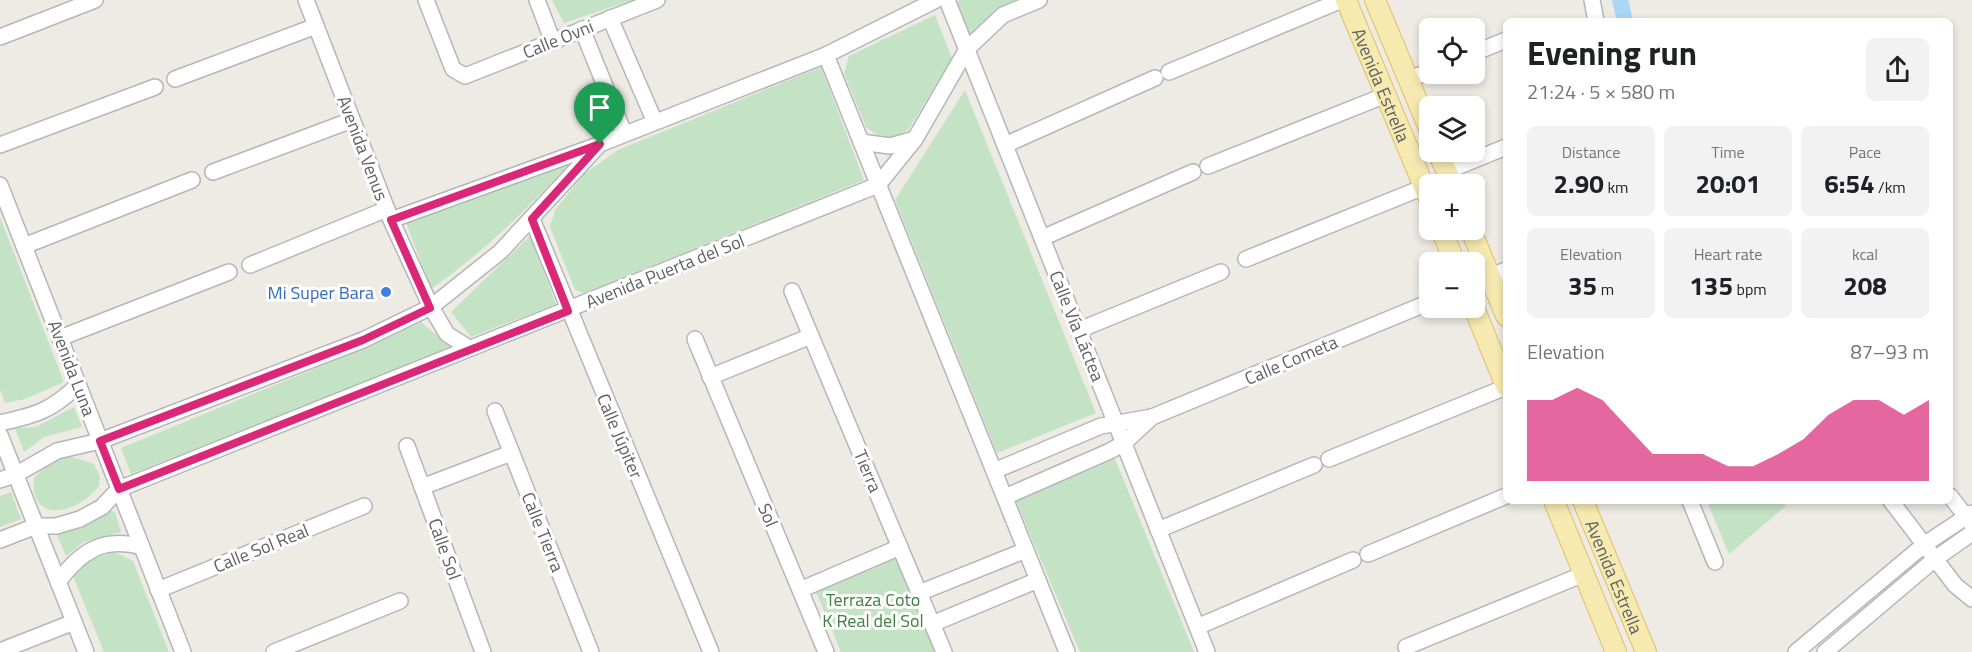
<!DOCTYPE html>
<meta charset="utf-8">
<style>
:root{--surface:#fff;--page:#f2f2f2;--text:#202124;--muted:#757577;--accent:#db2777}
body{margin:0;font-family:"Titillium Web",sans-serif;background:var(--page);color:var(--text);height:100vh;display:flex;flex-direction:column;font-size:22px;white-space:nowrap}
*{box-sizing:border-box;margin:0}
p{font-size:20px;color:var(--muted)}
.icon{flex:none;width:33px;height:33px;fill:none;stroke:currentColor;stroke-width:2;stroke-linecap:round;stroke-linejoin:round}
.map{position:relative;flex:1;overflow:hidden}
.details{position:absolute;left:1503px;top:18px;width:450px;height:486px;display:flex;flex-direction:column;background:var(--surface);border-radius:9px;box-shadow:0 3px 9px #0003}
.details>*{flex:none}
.fabs{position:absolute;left:1419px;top:18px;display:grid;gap:12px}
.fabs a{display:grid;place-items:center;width:66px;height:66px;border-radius:9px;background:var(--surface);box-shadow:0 3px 9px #0003;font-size:30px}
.pin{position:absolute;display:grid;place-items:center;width:51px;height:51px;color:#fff;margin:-62px -26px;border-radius:50% 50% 50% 0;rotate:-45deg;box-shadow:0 0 6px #0007}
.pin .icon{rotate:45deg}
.round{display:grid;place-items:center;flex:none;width:63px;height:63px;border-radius:9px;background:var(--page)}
.headline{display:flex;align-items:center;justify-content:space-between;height:102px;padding:0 24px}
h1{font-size:33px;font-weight:700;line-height:45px}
.stats{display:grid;grid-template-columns:repeat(3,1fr);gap:9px;height:102px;padding:6px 24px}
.stats div{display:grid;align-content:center;border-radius:9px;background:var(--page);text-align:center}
.stats b{font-size:26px;font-weight:700}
.stats small{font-size:16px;font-weight:400}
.stats p{font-size:16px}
.chart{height:168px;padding:12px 24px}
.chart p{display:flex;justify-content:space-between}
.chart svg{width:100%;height:108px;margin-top:6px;fill:var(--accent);opacity:.7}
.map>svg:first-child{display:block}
.green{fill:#c4e2c4}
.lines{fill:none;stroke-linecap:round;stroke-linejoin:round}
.canal{stroke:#acd6f5;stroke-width:16}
.minor-casing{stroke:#b5b6ba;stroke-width:18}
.major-casing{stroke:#e1bf69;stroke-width:22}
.minor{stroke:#fff;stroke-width:15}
.major{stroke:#f6eab1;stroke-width:20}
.route-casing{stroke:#fff;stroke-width:12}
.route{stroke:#db2777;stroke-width:8}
.shop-dot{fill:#3f7fe0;stroke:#fff;stroke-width:2}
.labels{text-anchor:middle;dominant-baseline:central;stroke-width:6;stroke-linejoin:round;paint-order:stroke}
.street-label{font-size:18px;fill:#5c5f63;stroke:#fff}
.shop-label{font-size:18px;fill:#366cbe;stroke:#fff;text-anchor:end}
.park-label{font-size:18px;fill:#3f8041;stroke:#fff}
</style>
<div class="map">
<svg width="1972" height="652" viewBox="0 0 1972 652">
<rect width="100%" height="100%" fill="#edebe4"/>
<g class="green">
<polygon points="552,0 632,0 564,23"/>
<polygon points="960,0 1020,0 995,11 971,39 956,2"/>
<polygon points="935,15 952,58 909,129 896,137 880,137 866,127 844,73 849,56"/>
<polygon points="821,67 864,180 584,293 575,290 550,227 555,210 584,174 618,150"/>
<polygon points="965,90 1096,413 997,453 895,200"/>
<path d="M574,159C529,207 485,251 431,289L405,220Z"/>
<polygon points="0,217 64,382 25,399 5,403 0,390"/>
<polygon points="530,236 556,304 471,337 451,312"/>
<polygon points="421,322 452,348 131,474 121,448 363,349"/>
<polygon points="74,407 82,427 44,437 24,452 15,428 36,427"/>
<path d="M69,456L94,464L100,477L99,486C79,513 29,526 34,478L50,462Z"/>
<polygon points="1115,459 1194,652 1080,652 1016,501"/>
<polygon points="11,492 21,519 0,527 0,496"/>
<polygon points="1707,501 1782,501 1786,506 1729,554"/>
<polygon points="109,510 115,512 121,532 84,542 66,556 57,535 89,525"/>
<polygon points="115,552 133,561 169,652 104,652 71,571 90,560"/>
<polygon points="896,553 938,652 841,652 814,587"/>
</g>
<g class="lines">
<polyline class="canal" points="1620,0 1625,21"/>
<defs>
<g id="minor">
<polyline points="306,0 391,220 431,307 447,334 469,348"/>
<polyline points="426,0 453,69 465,76 657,0"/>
<polyline points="537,0 553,42"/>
<polyline points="947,0 1207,652"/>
<polyline points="1592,0 1596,21"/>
<polyline points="610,18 654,120"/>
<polyline points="582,29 624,133"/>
<polyline points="0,37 95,0"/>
<polyline points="1474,53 1506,40"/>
<polyline points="826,55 1067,652"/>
<polyline points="1169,72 1342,0"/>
<polyline points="175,79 316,26"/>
<polyline points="1407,80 1430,71"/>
<polyline points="861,142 890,146 915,139"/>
<polyline points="0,145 155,87"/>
<polyline points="1005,145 1155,78"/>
<polyline points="1208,166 1386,95"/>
<polyline points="1447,171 1506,147"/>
<polyline points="213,172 352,120"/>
<polyline points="0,185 183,652"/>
<polyline points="532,219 711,652"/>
<polyline points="391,220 598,145"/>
<polyline points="1042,238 1193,172"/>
<polyline points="24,246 192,180"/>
<polyline points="1246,259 1424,187"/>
<polyline points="250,265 387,209"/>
<polyline points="1474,283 1506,270"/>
<polyline points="792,291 944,652"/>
<polyline points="1079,330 1221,272"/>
<polyline points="60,338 229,272"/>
<polyline points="695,339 826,652"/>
<polyline points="710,377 811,336"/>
<polyline points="495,411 591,652"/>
<path d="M0,423C36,415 51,411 78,385"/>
<polyline points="0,435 86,652"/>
<polyline points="407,446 483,652"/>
<polyline points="1329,459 1506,387"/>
<polyline points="994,471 1101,426 1152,417 1430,302"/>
<polyline points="0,480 15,475 57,451 100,441 363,340 431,307 500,252 600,144 826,55 936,0"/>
<polyline points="422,487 511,453"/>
<polyline points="1950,496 1972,524"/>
<polyline points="1005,497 1110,451 1124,443 1152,417"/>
<polyline points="1690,501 1715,562"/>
<polyline points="1891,501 1955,585 1972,599"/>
<polyline points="1158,530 1314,465"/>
<polyline points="0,540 36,526 56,526 80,519 102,507 119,489 878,185 915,139 967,49 1003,15 1039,0"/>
<polyline points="1368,554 1506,496"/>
<path d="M58,582C80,552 103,536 142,547"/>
<polyline points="158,590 364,506"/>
<polyline points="800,590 900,547"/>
<polyline points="919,593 1026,550"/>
<polyline points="932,624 1038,580"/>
<polyline points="1197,627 1353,560"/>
<polyline points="1406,647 1584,574"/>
<polyline points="0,651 74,622"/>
<polyline points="274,652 400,601"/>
<polyline points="1796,652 1925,544 1972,513"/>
<polyline points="1825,652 1935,559 1972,533"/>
</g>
<g id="major">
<path id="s1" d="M1346,0L1430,201"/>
<polyline points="1375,0 1430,131"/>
<polyline points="1438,152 1452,184"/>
<polyline points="1441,230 1455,262"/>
<polyline points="1471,230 1506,316"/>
<polyline points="1474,308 1506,386"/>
<polyline points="1554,501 1616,652"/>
<path id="s2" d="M1583,501L1646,652"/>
</g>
</defs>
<use href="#minor" class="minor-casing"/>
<use href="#major" class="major-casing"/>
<use href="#minor" class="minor"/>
<use href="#major" class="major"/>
</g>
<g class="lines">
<defs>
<polygon id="route" points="600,144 532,219 568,311 119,489 100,441 363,340 430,308 391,220"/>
</defs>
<use href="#route" class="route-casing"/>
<use href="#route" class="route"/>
</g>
<circle class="shop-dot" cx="386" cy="292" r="6"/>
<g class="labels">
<g class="street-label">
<text transform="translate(558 39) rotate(-22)">Calle Ovni</text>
<text stroke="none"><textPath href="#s1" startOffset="92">Avenida Estrella</textPath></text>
<text transform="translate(363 148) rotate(69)">Avenida Venus</text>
<text transform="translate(665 271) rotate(-22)">Avenida Puerta del Sol</text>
<text transform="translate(1077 326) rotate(68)">Calle Vía Láctea</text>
<text transform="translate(1291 360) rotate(-23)">Calle Cometa</text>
<text transform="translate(72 368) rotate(69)">Avenida Luna</text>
<text transform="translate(620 436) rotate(67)">Calle Júpiter</text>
<text transform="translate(868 471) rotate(67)">Tierra</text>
<text transform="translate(768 515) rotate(67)">Sol</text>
<text transform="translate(543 532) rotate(68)">Calle Tierra</text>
<text transform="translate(261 548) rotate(-22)">Calle Sol Real</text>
<text transform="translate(445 549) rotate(70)">Calle Sol</text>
<text stroke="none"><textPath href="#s2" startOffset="82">Avenida Estrella</textPath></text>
</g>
<g class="shop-label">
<text x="374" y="292">Mi Super Bara</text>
</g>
<g class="park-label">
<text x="873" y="599">Terraza Coto<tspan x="873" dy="21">K Real del Sol</tspan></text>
</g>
</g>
</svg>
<div class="fabs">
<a><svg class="icon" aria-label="locate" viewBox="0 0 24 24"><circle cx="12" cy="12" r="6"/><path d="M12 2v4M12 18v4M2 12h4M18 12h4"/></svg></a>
<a><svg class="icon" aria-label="layers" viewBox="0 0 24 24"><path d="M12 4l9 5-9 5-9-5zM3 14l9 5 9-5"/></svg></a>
<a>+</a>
<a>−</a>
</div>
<div class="pin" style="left:600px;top:144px;background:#1e9e55"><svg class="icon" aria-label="arrive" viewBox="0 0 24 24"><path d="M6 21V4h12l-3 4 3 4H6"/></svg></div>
<section class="details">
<div class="headline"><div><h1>Evening run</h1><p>21:24 · 5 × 580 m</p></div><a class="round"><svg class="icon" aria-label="share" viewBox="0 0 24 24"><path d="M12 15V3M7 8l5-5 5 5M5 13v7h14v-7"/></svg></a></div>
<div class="stats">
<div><p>Distance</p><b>2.90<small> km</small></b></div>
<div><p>Time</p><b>20:01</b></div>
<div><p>Pace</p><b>6:54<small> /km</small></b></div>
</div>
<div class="stats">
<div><p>Elevation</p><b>35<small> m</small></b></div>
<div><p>Heart rate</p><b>135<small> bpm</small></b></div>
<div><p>kcal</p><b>208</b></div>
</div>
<div class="chart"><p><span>Elevation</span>87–93 m</p>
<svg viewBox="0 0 160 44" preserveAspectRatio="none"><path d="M0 44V11L10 11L20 6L30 11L40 22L50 33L60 33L70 33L80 38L90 38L100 33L110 27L120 17L130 11L140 11L150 17L160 11V44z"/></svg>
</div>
</section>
</div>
